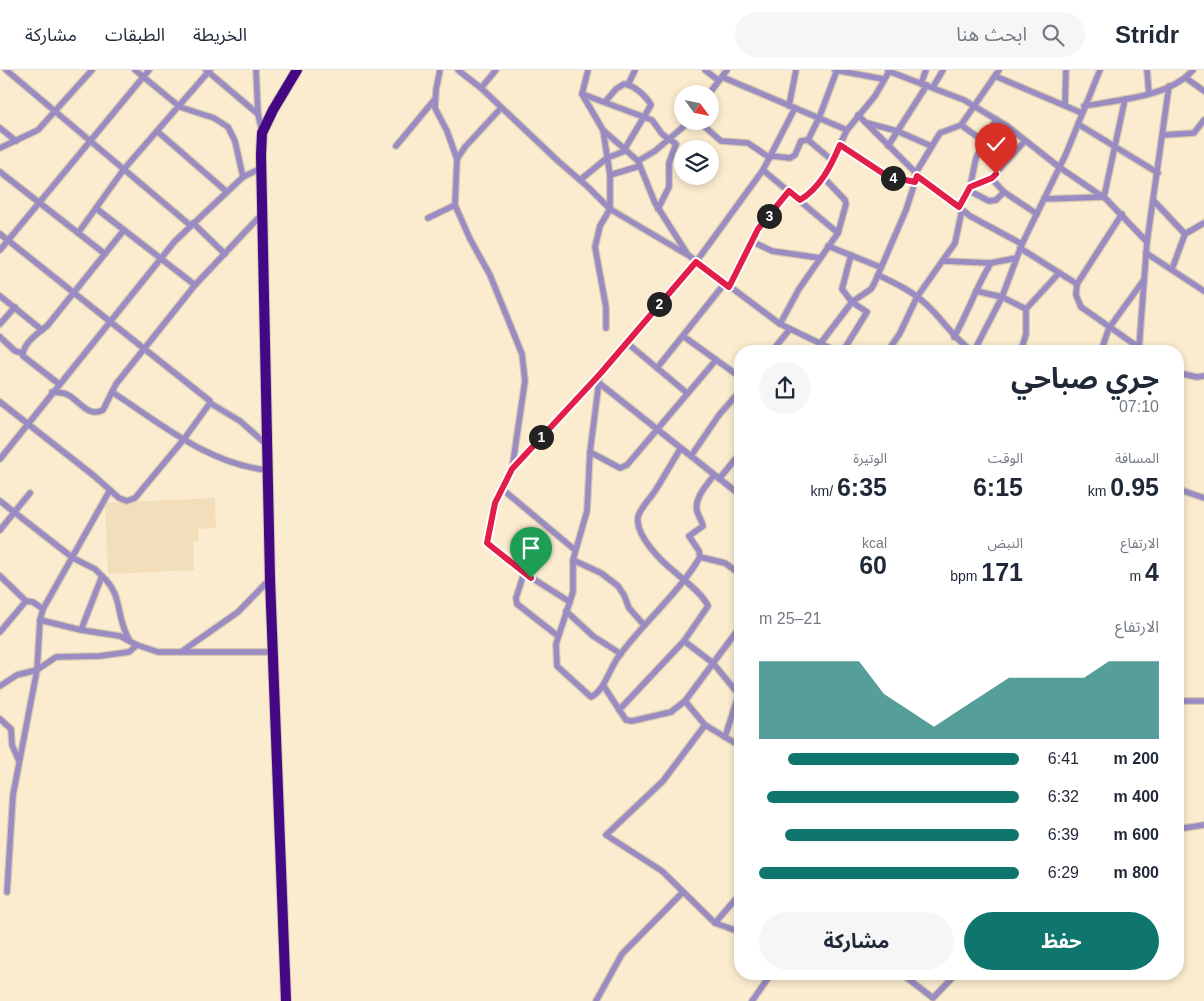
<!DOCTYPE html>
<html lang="ar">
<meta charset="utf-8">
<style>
:root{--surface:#fff;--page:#f6f6f7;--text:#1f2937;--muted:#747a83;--line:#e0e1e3;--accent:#0f766e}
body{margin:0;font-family:Helvetica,"Noto Sans Arabic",sans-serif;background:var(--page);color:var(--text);direction:rtl;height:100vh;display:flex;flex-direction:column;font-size:19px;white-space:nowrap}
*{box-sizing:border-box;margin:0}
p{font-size:16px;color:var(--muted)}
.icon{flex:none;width:28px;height:28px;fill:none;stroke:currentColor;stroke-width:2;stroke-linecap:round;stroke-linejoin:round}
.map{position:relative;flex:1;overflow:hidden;direction:ltr}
.side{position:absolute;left:734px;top:275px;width:450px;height:635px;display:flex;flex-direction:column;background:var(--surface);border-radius:20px;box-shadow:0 2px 8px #0003;direction:rtl}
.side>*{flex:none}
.needle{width:32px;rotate:123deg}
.controls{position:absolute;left:674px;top:15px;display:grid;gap:10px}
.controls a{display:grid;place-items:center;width:45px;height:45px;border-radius:50%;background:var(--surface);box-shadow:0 2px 8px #0003;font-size:25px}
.pin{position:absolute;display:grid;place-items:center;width:42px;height:42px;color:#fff;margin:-51px -21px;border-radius:50% 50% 50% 0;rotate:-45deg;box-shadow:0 0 5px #0007}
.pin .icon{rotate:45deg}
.km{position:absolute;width:25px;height:25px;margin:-12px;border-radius:50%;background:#222;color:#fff;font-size:14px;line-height:25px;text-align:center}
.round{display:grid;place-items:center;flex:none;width:52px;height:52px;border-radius:26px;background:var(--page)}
.summary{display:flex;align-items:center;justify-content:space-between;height:85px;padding:0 25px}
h1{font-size:28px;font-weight:700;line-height:38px}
.metrics{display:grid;grid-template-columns:repeat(3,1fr);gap:8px;height:85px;padding:5px 25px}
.metrics div{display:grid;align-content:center}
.metrics b{font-size:25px;font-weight:700}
.metrics small{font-size:14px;font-weight:400}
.metrics p{font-size:14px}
.chart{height:140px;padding:10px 25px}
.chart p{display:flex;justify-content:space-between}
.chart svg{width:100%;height:90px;margin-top:5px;fill:var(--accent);opacity:.7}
.primary-button{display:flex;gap:10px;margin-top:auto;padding:10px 25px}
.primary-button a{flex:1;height:58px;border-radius:30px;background:var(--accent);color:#fff;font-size:20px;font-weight:700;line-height:58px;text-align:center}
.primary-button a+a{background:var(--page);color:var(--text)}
ul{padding:0 25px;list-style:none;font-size:16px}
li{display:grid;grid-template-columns:80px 60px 1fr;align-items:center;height:38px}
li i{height:12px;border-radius:6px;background:var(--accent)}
header{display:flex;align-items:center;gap:30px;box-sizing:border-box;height:70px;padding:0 25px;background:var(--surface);border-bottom:1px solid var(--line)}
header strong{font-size:24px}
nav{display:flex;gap:28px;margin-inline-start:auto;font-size:18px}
.search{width:350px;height:45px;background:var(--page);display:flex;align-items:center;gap:12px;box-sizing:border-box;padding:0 18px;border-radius:28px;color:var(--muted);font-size:19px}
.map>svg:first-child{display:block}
.built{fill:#f2debb}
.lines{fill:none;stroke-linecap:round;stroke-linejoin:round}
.street-casing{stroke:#d6c9af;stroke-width:8}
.highway-casing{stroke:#d6c9af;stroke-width:12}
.street{stroke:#9a8cc2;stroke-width:5.5}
.highway{stroke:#440885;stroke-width:10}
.route-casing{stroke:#fff;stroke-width:10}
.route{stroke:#e11d48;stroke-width:6}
</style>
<header>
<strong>Stridr</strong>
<div class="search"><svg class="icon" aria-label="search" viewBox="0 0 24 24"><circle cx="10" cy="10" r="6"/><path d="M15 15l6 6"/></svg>ابحث هنا</div>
<nav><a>الخريطة</a><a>الطبقات</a><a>مشاركة</a></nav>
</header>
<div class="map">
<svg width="1204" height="931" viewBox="0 0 1204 931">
<rect width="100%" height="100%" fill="#fbeccf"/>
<polygon class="built" points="215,428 216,458 198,459 198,471 193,472 194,500 108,504 105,433"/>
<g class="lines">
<defs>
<g id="street">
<polyline points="6,0 190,155"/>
<polyline points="135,0 180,37 214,48 228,57 235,71 243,107"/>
<polyline points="206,0 258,44"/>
<polyline points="256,0 258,44 262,61"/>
<polyline points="440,0 436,20 435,38 447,61 457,89 455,135 470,169 490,205 522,284 525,311 512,399"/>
<polyline points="458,0 481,18 558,91 588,117 610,139 686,184"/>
<polyline points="588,0 582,24 603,60 638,91 655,133 688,185 780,254 836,281"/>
<polyline points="705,0 718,10"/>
<polyline points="835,0 883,9"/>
<polyline points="1147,0 1149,24"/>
<polyline points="888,1 964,30 1007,56 1059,97 1106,129 1147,172"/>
<polyline points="995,6 1082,43"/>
<polyline points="722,7 847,60"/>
<polyline points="1186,8 1204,21"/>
<polyline points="921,14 926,0"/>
<polyline points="628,15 635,0"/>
<polyline points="933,17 943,0"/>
<polyline points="481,18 496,0"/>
<polyline points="582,24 652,50 662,64 676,74 669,93 669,117 658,139"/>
<polyline points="709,24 727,0"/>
<path d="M605,32L616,19L624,14C634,15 646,26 651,35L624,80"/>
<polyline points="1065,35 1066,0"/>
<polyline points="789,36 796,0"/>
<path d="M1084,36C1118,30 1170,27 1193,0"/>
<polyline points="858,45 927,114 948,128 970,146 1022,174"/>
<polyline points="698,51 721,71 748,73 770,88"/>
<polyline points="867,53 897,61 931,76"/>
<polyline points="1078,54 1158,103"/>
<polyline points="961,55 1007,88"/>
<polyline points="0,58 16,71"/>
<polyline points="603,60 610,105 610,139 600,156 595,177 606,237 606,258"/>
<polyline points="157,61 227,122"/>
<polyline points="1163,65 1194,63 1204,50"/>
<polyline points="808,70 819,48 837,0"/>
<polyline points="840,75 887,106 915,112"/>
<polyline points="396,76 435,29"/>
<polyline points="888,76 927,15"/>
<polyline points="0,78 38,60 92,0"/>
<polyline points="771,86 790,88 795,85 801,71 808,70 833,91"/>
<polyline points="457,89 465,77 501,38"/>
<polyline points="638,91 655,81 690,51"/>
<polyline points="763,100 838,163"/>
<polyline points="0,102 105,184"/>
<polyline points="915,104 940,63 961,55 999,0"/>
<polyline points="610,105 640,96"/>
<polyline points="991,108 1004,122 1037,144"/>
<polyline points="580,110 607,88 625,81"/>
<polyline points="970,117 991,108 1025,71"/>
<polyline points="968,120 989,131 996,130 1004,122"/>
<polyline points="1044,129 1104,127 1125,29"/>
<polyline points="800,130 808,126 826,103 847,60 875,26 890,0"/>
<polyline points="1153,130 1185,164"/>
<polyline points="959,137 970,117 976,88 996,49"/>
<polyline points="97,139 195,215"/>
<polyline points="1122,144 1077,214 1076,225 1081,237 1144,281"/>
<polyline points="428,148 455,135"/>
<polyline points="193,153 225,184"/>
<polyline points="78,163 124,99 210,0"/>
<polyline points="0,164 210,331 210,333 184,369 135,428 127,431 119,428 93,405 0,332"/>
<polyline points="751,171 772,181 820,188"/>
<polyline points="828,176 880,197"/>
<polyline points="1020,178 1077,214"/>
<polyline points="0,180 149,0"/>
<polyline points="1146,183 1204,221"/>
<polyline points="943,191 991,193 1016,188"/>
<polyline points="1172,199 1185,164 1204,153"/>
<path d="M878,205C895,213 914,222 928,236C944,251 954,269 972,281"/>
<polyline points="729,217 758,159 789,121"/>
<polyline points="976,221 1002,227 1026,239"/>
<polyline points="0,226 42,260"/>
<polyline points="0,254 15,237"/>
<polyline points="780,254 799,219 838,163 846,134 845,130 823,107"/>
<polyline points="683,266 740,307"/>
<polyline points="0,267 15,281 22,283"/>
<path d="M954,267C968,243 976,217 991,193"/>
<polyline points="626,272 687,323"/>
<polyline points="820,274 852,232 871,219 874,214 906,140 917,106"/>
<polyline points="1139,278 1147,172 1169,16"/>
<polyline points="772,281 790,259"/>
<polyline points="843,281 867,242 852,232 842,219 851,185"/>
<polyline points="888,281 900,263 917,227 955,173 962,140"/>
<polyline points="974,281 1002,227 1022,174 1066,84 1100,0"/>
<polyline points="1021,281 1026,264 1026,239 1059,203"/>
<polyline points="1101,281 1109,258 1143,211"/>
<polyline points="657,298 725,213"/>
<polyline points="1178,303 1197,307 1204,306"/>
<path d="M600,304L590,382L587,441L573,490V522L556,574L557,596L591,627C605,620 609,599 619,586C643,553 679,523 700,487L699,481L689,466L703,456C702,450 698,446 697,441C694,428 707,415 714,405"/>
<polyline points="599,313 740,425"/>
<path d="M59,314L23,286C22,274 38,263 47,256L124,160"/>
<path d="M52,322C57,323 64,322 68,325C80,331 88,348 103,340L116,314L195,215L262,144"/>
<path d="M112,322C160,353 208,394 267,400"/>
<polyline points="210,333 240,351 267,375"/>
<path d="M681,378C672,392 664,407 655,421C650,429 640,438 638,447C635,466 662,492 676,503C686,512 703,524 708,536L684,571L713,593L740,626"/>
<polyline points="590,382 620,398 627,395 716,290"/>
<polyline points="691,386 719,345 740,321"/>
<polyline points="0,389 175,171 243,107 261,98"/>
<polyline points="719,409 740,383"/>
<polyline points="501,418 575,480"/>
<polyline points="1178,419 1204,428"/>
<polyline points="0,431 73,488 95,499 102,506 81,560"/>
<polyline points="0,460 30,423"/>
<polyline points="700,487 725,493 740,504"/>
<polyline points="573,490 601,503 618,516 624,525 629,538 644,555"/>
<polyline points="524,503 516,528 517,534 558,566"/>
<polyline points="0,506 26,531"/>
<path d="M102,506C124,526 115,546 129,569"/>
<polyline points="570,532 524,503 487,473 495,433 512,399 600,304 696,192 763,100 795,38"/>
<polyline points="566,541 593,566 621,584"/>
<polyline points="40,550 81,560 120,566 137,575 158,582 273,582"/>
<polyline points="0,562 26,531 33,532 43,539"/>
<polyline points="181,582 238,542 270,509"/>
<polyline points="603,615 626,650 632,651 671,642 685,631 740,557"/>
<polyline points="0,616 17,605 37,600 56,587 100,586 129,582 137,575"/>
<polyline points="685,631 705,655 740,676"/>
<polyline points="1178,631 1204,631"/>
<polyline points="619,640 684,571"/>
<polyline points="0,649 11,659 12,675 19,691"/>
<polyline points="705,655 663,711 606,765 662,801 715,853 740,862"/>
<polyline points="725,667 738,626"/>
<polyline points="1178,759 1204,755"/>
<polyline points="7,822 13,725 37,600 40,550 43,539 110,420"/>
<polyline points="715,853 740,824"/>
<polyline points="902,904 933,928 956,904"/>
<polyline points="596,931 622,884 683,822"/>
<polyline points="752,931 771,904"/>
</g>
<polyline id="highway" points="286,931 270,509 261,85 262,63 273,40 297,0"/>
</defs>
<use href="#street" class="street-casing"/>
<use href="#highway" class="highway-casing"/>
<use href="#street" class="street"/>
<use href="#highway" class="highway"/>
</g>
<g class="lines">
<defs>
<path id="route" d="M531,508L487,473L495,433L512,399L600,304L696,192L729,217L758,159L789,121L800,130C820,118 831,96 840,75L887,106L915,112L917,106L959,137L970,117L992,108L996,104"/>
</defs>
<use href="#route" class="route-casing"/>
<use href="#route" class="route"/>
</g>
</svg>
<div class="controls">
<a><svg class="needle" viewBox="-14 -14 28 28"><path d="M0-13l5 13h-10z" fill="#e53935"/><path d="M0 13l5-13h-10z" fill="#747a83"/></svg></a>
<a><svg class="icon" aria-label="layers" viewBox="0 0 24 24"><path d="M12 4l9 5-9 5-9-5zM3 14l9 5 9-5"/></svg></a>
</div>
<div class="pin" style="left:531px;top:508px;background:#1e9e55"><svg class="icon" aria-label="arrive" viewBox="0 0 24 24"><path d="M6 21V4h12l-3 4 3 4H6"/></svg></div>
<div class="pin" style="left:996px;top:104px;background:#d93025"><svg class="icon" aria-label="check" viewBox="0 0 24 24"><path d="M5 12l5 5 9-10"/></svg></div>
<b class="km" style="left:541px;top:367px">1</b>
<b class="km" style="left:659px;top:234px">2</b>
<b class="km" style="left:769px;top:146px">3</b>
<b class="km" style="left:893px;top:108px">4</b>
<section class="side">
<div class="summary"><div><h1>جري صباحي</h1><p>07:10</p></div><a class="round"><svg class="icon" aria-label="share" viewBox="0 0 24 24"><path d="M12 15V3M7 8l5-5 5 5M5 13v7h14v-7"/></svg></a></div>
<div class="metrics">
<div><p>المسافة</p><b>0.95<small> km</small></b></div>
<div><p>الوقت</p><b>6:15</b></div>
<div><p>الوتيرة</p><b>6:35<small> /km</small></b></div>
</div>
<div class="metrics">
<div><p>الارتفاع</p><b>4<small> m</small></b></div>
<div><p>النبض</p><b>171<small> bpm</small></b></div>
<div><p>kcal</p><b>60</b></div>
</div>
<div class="chart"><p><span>الارتفاع</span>21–25 m</p>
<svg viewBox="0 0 160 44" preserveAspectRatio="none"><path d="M0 44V6L10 6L20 6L30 6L40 6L50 22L60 30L70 38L80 30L90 22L100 14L110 14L120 14L130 14L140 6L150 6L160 6V44z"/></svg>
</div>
<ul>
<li><b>200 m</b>6:41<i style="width:89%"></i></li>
<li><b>400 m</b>6:32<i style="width:97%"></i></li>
<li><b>600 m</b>6:39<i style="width:90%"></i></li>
<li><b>800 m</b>6:29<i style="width:100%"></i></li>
</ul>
<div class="primary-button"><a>حفظ</a><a>مشاركة</a></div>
</section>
</div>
